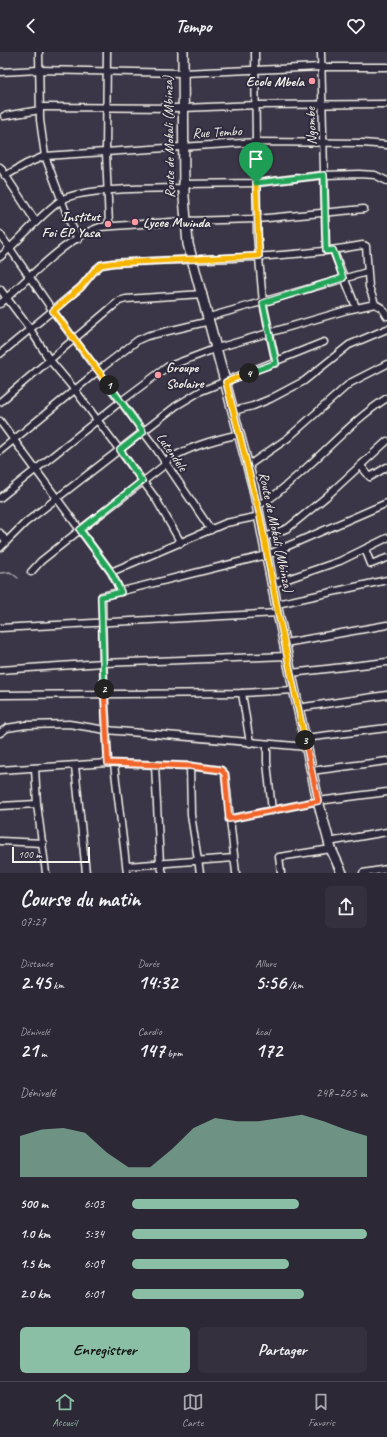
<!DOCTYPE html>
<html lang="fr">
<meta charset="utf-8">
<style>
:root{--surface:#2c2835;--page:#34303d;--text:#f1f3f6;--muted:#a6a6ad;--line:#484450;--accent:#8abfa5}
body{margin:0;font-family:Caveat,sans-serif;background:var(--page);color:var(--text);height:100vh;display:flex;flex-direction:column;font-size:15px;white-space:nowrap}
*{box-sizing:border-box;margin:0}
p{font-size:13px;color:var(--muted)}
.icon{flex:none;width:22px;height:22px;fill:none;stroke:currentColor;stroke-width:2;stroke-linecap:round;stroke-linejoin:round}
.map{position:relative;height:821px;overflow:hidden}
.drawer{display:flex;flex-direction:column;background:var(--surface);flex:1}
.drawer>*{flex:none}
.scale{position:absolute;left:12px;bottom:10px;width:78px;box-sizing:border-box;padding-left:4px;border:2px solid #f4f1e8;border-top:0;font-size:11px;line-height:14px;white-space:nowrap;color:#f4f1e8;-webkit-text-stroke:3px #2f2a3d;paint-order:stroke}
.pin{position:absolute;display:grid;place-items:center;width:34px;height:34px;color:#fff;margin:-41px -17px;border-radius:50% 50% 50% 0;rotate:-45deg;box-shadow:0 0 4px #0007}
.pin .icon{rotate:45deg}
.km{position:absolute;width:20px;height:20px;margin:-10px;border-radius:50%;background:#222;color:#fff;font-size:11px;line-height:20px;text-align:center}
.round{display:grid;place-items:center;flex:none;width:42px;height:42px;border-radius:6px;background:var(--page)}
.summary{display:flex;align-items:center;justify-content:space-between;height:68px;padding:0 20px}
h1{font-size:22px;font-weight:700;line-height:30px}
.metrics{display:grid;grid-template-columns:repeat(3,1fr);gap:6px;height:68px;padding:4px 20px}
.metrics div{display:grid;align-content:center}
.metrics b{font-size:20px;font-weight:700}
.metrics small{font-size:11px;font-weight:400}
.metrics p{font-size:11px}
.chart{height:112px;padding:8px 20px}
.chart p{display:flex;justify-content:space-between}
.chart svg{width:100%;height:72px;margin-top:4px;fill:var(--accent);opacity:.7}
.button{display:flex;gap:8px;margin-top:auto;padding:8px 20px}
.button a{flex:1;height:46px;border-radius:6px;background:var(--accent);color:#111;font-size:16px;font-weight:700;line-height:46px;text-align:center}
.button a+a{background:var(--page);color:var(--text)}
ul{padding:0 20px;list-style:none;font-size:13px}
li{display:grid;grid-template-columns:64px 48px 1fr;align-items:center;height:30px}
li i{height:10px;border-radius:5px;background:var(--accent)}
header{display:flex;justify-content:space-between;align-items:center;height:52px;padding:0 20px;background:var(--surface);font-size:18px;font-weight:700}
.tab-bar{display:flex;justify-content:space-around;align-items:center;height:56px;border-top:1px solid var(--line);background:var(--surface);font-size:11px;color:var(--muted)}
.tab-bar a{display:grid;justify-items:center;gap:2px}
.tab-bar .current{color:var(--accent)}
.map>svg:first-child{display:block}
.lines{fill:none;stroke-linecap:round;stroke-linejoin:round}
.stream{stroke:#aaa6a7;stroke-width:1.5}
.street-casing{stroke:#f4f1e8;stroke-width:9}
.secondary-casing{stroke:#f4f1e8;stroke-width:12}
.street{stroke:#2f2a3d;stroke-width:6}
.secondary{stroke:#2f2a3d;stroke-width:9}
.split-1-casing{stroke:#fff;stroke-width:8}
.split-2-casing{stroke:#fff;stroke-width:8}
.split-3-casing{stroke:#fff;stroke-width:8}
.split-4-casing{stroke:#fff;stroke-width:8}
.split-5-casing{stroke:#fff;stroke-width:8}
.split-1{stroke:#f5b400;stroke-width:5}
.split-2{stroke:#22a559;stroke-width:5}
.split-3{stroke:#f0652b;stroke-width:5}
.split-4{stroke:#f5b400;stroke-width:5}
.split-5{stroke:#22a559;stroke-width:5}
.poi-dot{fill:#ff9aa2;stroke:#2f2a3d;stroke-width:1.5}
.labels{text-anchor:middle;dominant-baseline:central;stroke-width:4;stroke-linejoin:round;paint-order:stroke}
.poi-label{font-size:14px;font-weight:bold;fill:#f4f1e8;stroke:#2f2a3d;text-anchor:end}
.street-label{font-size:14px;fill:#f4f1e8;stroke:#2f2a3d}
</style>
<header><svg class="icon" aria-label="back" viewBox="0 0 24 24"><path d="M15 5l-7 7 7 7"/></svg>Tempo<svg class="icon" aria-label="heart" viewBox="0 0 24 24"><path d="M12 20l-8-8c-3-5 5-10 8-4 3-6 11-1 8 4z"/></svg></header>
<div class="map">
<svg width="387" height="821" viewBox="0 0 387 821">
<rect width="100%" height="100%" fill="#3b3647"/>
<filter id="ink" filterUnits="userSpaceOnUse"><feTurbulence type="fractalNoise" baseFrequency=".025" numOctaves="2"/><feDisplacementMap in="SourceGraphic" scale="8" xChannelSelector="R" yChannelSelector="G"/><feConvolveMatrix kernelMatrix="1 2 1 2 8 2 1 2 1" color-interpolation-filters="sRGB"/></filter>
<g filter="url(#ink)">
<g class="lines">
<polyline class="stream" points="0,521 10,520 18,526"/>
<defs>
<g id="street">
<polyline points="39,0 40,68 45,104 69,168 78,187"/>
<polyline points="107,0 106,100 109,173"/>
<polyline points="255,0 257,183 263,251 276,311"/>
<polyline points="321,0 326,199"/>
<polyline points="0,20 39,18 183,21 321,15 387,15"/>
<polyline points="40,55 183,56 257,53 387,52"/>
<polyline points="4,64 40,58"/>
<polyline points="0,115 36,170"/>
<polyline points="5,124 26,112 45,104 75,102 257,90 363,91 387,93"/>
<polyline points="184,132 256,131 324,123 359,122 375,123 387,129"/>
<polyline points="0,182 53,259 157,398 211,478"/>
<polyline points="333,198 356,255"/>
<path d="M0,205C21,187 38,165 60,149C80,135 157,137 184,136"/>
<polyline points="0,237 30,277 49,307 75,338 156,447 181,491"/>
<path d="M0,252C27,228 66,186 100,175L185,169L257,167L364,157"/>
<polyline points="209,265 367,220"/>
<path d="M0,302L81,235L94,219L101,213L113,211C196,206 281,208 363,193L366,194L369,235L375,252L382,256L387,264"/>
<polyline points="0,350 119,249 126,247 203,242"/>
<polyline points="233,359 253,354 270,347 304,329 349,293 387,277"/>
<polyline points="0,369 111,520 226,471 260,464"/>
<polyline points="0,399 99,318 138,288 147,284 210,269"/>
<path d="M164,410C188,395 213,388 240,382"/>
<polyline points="249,413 288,386 350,331 387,312"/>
<polyline points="361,414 370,425 387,415"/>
<polyline points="0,446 120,350 167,315 217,296 347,258 375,252"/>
<path d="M258,453C270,448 280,439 290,430C323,403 351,369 387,346"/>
<polyline points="0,481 6,489"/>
<polyline points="263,486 288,476 326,445 387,389"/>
<polyline points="0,496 25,471 176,354 201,339 324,290"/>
<polyline points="365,497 371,512 387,506"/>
<polyline points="31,520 41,509 80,478 166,412"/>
<polyline points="111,520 121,540"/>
<polyline points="273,532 340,509 387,486"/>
<polyline points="277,552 387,528"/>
<polyline points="0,576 278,561"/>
<polyline points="285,591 387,573"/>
<polyline points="0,618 103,611 287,604"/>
<polyline points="291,621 387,610"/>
<polyline points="242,641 250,691"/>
<polyline points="0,643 242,641 294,638"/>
<polyline points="297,656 387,643"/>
<polyline points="0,681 7,676 26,673 69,672 106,678 307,695"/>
<polyline points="305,686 387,676"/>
<polyline points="267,692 267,710 272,759"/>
<polyline points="108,711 103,611 102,544 267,503 387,451"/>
<polyline points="114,712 127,821"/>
<polyline points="155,713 160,812 163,821"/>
<polyline points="75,714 86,821"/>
<polyline points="190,714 191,763 200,821"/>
<polyline points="35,716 37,752 46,821"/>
<polyline points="0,718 108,711 190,714 221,718 225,722 236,821"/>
<polyline points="311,719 387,709"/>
<polyline points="0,754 37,752"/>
<polyline points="229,767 318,749 387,740"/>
<polyline points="0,789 43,791"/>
<polyline points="328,790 387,780"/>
<polyline points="127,814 234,806"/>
<polyline points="281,821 279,805 331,797"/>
<polyline points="363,821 387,817"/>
</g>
<polyline id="secondary" points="183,0 184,145 188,192 254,437 278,561 318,749 331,797 342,821"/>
</defs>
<use href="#street" class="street-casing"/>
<use href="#secondary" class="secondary-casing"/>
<use href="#street" class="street"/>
<use href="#secondary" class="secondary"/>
</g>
</g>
<g class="lines" filter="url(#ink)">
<defs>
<polyline id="split-1" points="109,333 53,259 81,235 94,219 101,213 113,211 259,204 256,131"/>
<polyline id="split-2" points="104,637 101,545 121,540 111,520 80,478 142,429 120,398 143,380 109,333"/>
<polyline id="split-3" points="104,637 108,711 190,714 221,718 225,722 229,767 318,749 305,688"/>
<polyline id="split-4" points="249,321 226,330 260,464 278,561 305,688"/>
<polyline id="split-5" points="249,321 276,311 263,251 343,226 333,198 326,199 324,123 256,131"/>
</defs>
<use href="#split-1" class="split-1-casing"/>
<use href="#split-2" class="split-2-casing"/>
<use href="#split-3" class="split-3-casing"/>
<use href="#split-4" class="split-4-casing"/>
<use href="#split-5" class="split-5-casing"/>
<use href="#split-1" class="split-1"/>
<use href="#split-2" class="split-2"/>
<use href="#split-3" class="split-3"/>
<use href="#split-4" class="split-4"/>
<use href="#split-5" class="split-5"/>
</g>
<g class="poi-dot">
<circle cx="312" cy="29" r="4"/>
<circle cx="135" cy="170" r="4"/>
<circle cx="108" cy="172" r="4"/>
<circle cx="158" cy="323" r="4"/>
</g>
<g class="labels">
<g class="poi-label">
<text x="304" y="29">Ecole Mbela</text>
<text x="100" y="164">Institut<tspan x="100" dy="16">Foi EP Yasa</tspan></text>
<text x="143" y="170" text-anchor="start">Lycee Mwinda</text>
<text x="166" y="315" text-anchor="start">Groupe<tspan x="166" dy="16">Scolaire</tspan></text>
</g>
<g class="street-label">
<text transform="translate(311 74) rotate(-92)">Ngombe</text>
<text transform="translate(217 80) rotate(-3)">Rue Tembo</text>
<text transform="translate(169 85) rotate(-91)">Route de Mokali (Mbinza)</text>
<text transform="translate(172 400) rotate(55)">Lutendele</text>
<text transform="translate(276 480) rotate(78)">Route de Mokali (Mbinza)</text>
</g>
</g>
</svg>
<div class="scale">100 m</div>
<div class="pin" style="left:256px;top:131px;background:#1e9e55"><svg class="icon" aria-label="arrive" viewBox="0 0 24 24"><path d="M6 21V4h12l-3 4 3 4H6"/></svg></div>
<b class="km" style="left:109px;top:333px">1</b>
<b class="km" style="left:104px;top:637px">2</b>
<b class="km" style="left:305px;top:688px">3</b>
<b class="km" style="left:249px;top:321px">4</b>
</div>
<section class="drawer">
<div class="summary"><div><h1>Course du matin</h1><p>07:27</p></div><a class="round"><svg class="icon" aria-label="share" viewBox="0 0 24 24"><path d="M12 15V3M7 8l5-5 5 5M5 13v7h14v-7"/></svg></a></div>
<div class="metrics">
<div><p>Distance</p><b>2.45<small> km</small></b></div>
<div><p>Durée</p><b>14:32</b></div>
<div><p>Allure</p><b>5:56<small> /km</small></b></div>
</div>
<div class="metrics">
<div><p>Dénivelé</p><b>21<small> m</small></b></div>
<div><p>Cardio</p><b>147<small> bpm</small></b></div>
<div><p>kcal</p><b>172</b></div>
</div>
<div class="chart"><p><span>Dénivelé</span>248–265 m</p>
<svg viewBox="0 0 160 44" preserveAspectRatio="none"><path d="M0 44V19L10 15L20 14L30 17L40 29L50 38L60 38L70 27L80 14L90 8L100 10L110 10L120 8L130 6L140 10L150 15L160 19V44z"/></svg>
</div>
<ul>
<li><b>500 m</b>6:03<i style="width:71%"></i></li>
<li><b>1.0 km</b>5:34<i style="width:100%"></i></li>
<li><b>1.5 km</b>6:09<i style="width:67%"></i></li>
<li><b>2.0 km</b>6:01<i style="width:73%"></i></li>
</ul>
<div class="button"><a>Enregistrer</a><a>Partager</a></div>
</section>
<nav class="tab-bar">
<a class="current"><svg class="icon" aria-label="home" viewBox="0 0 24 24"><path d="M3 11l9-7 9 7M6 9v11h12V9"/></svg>Accueil</a>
<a><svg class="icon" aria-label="map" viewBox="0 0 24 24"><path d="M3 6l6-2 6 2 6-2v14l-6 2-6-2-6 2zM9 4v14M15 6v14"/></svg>Carte</a>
<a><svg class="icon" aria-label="saved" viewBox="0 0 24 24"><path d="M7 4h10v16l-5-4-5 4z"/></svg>Favoris</a>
</nav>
